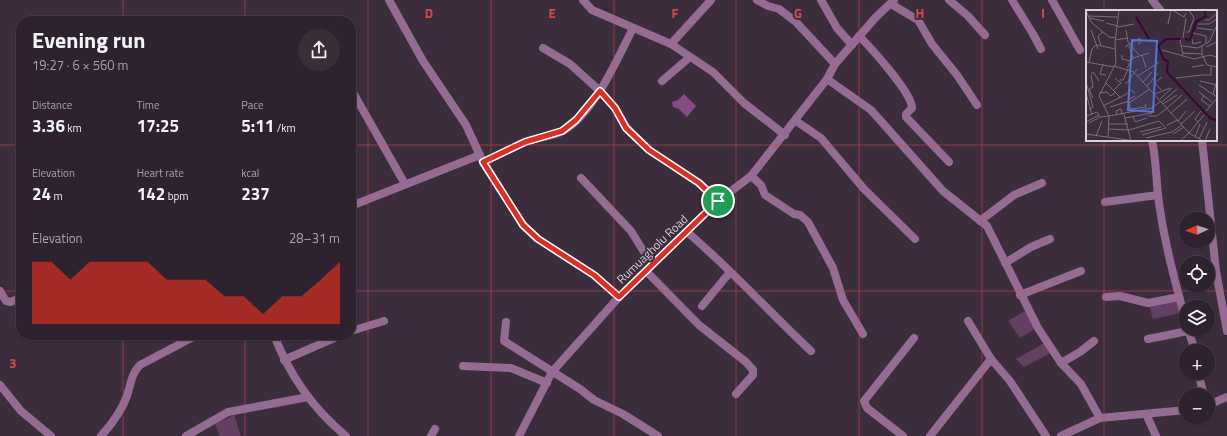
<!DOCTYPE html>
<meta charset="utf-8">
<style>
:root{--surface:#2d222d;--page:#392f39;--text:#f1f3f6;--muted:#a7a4aa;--line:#483f49;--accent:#d93025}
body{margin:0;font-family:"Titillium Web",sans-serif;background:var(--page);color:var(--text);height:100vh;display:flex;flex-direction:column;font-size:15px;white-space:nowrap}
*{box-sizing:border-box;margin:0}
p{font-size:13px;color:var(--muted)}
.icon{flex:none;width:22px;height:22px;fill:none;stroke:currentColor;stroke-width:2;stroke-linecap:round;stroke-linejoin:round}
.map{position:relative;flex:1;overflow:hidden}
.drawer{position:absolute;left:16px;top:16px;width:340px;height:324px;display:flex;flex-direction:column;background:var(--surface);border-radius:16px;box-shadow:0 1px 3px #0004,0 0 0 1px var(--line)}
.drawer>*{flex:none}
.needle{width:26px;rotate:267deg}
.controls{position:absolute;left:1179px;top:212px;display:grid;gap:8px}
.controls a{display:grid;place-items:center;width:36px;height:36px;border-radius:50%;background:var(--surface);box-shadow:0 1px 3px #0004,0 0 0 1px var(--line);font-size:20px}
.pin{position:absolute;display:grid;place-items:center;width:34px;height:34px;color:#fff;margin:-17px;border:2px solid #fff;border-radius:50%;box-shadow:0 1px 4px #0007}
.round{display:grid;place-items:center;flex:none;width:42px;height:42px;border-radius:21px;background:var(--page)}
.head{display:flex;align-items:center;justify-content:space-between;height:68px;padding:0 16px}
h1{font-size:22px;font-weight:700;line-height:30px}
.stats{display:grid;grid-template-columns:repeat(3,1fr);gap:6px;height:68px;padding:4px 16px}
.stats div{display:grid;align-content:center}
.stats b{font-size:17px;font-weight:700}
.stats small{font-size:11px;font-weight:400}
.stats p{font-size:11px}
.chart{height:112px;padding:8px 16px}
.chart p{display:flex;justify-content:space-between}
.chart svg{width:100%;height:72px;margin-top:4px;fill:var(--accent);opacity:.7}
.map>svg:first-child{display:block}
.green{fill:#633f62}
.forest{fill:#844c83}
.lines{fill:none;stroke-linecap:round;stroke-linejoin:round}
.minor{stroke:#946c93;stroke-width:8}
.route-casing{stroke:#fff;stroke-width:8}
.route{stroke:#d93025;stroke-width:5}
.grid{fill:none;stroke:#d74a4c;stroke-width:1;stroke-opacity:0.55}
.labels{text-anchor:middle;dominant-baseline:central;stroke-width:4;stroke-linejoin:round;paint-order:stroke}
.street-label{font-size:12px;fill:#dad1da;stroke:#3c2d3c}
.inset-river{fill:none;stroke:#3a043a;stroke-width:2}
.inset-road{fill:none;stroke:#7b6f7b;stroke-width:1}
.view{fill:#5675d9;fill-opacity:0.15;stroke:#5675d9;stroke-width:2}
.inset-edge{fill:none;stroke:#dad1da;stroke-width:2}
.grid-label{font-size:13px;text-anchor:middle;font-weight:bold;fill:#d74a4c;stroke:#3c2d3c;stroke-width:4;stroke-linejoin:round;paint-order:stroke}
</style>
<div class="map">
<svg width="1227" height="436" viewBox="0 0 1227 436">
<rect width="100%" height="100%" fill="#3c2d3c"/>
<g class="green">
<polygon points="1177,301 1181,313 1153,319 1149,305"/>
<polygon points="1027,310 1036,328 1020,338 1008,321"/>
<polygon points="1046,342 1051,353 1024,367 1016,359"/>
<polygon points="234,415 241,436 220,436 215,424"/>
</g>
<polygon class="forest" points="684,94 696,106 687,117 679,109 673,107 672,102 678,100"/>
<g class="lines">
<g class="minor">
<polyline points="389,0 423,61 466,125 483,162 523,225 538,239 594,275 619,297"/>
<polyline points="583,0 592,10 671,44 713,72 744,103 785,135"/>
<polyline points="757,0 768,6 779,9 796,22 835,64"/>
<polyline points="821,0 837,28 852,45"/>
<polyline points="949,0 968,16 985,35"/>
<polyline points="1012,0 1033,34 1041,49"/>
<polyline points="1052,0 1080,50"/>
<polyline points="1152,0 1161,11"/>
<polyline points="891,4 918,20 932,44 957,75 977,105"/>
<path d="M859,36C871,48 912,93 912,108L906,114V117L949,162"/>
<polyline points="671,44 711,0"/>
<polyline points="543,48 570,64 600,91 615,108 626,127 649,150 699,183 718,201"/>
<polyline points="827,79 871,110 943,191 987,226 1038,328 1061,363 1081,384 1100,418"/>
<polyline points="662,81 690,57"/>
<polyline points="351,89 405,184"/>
<polyline points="796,121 821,138 864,189 915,239"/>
<path d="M1152,140C1156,159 1156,176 1158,195C1163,238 1175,281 1186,322"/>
<polyline points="1202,140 1216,271 1227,331"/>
<path d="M483,162C497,156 511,148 525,142C537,137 552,137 563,131C593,115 618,58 633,28"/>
<polyline points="751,176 761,185 765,195 794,214 800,215 808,222 833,268 843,300 863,334"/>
<polyline points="581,178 631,231 644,252 654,262"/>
<polyline points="1105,202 1158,195"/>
<polyline points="351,206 480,155"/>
<polyline points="980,221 1014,195 1042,183"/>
<path d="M687,232C731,269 769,312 811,351"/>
<polyline points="1005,263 1031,247 1050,239"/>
<polyline points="646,271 699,325 746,362 753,370 753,375 736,394"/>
<polyline points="0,291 6,301 11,302 21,297"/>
<polyline points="1020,295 1081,271"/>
<polyline points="1106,297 1120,296 1148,303 1179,297"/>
<polyline points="702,306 730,272"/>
<polyline points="968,321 991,359 1010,381 1046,436"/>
<polyline points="506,322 504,341 580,389 594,400 623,414 658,436"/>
<polyline points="1188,329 1195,351"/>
<polyline points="351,331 384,321"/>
<path d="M274,335C289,374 313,409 346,436"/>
<polyline points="1148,339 1188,331"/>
<polyline points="284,360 341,335"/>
<polyline points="1061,363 1080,352 1094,341"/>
<polyline points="463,366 511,368 547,383"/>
<polyline points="1198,373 1204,395"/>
<polyline points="0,385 21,411 51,436"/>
<polyline points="1208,405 1227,397"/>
<polyline points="1146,414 1156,436"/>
<path d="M101,436C112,424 121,412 127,396C131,384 131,374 140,365L197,335"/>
<polyline points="186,436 228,412 308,397"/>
<polyline points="431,436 435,429"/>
<polyline points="519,436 552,372 619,297 718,201 751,176 827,79 835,64 876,17 894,0"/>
<polyline points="903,436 867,408 864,401 914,338"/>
<polyline points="930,436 991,359"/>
<polyline points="1061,436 1100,418 1186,410"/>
</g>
</g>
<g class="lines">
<defs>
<polygon id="route" points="600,91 615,108 626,128 649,150 699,183 718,201 619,297 594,275 538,239 523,225 483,162 525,142 562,131 576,120"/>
</defs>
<use href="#route" class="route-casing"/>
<use href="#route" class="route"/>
</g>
<path class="grid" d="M123,0V21M245,0V21M368,0V436M491,0V436M614,0V436M736,0V436M859,0V436M982,0V436M1104,0V11M1104,140V436M0,145H21M351,145H1227M0,291H21M351,291H1227M123,335V436M245,335V436"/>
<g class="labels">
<g class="street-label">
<text transform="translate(652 249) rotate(-44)">Rumuagholu Road</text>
</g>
</g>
<g transform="translate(1086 10)">
<rect width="131" height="131" fill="#3c2d3c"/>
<path class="inset-river" d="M50,7L63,29M94,29H80L72,36L78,50L82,51L81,62L124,108L131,111M99,29L104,30L110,12L120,6L118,0"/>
<path class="inset-road" d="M86,0L98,7L100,3M0,1L5,12L23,27L30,28M2,6L31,7M3,8L18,11M119,10H123L131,3M20,13L32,16M82,14L85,0M112,14H123L131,9M32,17L48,14M111,18L127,20M5,20L12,39M40,20L42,32L53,45M100,22H103L108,8L103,0M107,23L120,26V33M97,28L100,8M106,29L107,34L115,32M29,30L42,28M94,30L97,45M11,35L29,39M15,35L12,26L17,22M116,35V44L121,55L131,57M43,36L47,48M96,36L112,38L123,32L131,15M39,37L54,28V33L52,34M120,37L131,32M76,40L108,49L124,45L130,47M97,43L116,44M36,45V49L44,51M56,45L60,58M0,52L28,57M3,52L6,39L11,34M17,54L14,64L20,65M28,56L48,62L103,123L117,131M106,57L118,55M41,58L47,48L63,43M5,63H8L13,71M5,65L7,77L3,79L7,88M116,65H125V57M52,66L73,52M90,68L116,65M34,70H37L42,59M114,71L131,75M0,72L7,97L3,99M57,72L66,62M20,73L35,88M40,74L51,59M113,75L131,87M61,76L72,63M28,80L35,73L29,68M75,80L69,73L76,67M113,82L126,92M0,83L6,105M13,83L21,82L25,86L30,82M69,84L84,78M127,84L131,71M118,86L115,90L124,96M74,89L86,78M76,92L91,79M43,93L64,79M77,94L91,85M17,96L39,85L45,80L49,83M24,97L43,91M81,98L96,85M44,99L60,97L59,94M120,101L131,88M45,102L42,90L49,86M85,103L101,89M31,105L30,101L35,99L36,105M38,105L45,131M0,106L11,102L14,107M23,106L66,98L75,91M47,106L49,112L61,108M62,106H71L81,98M39,108L66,103M92,111L100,101M0,112L13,105M112,112L109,109L115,101M3,113L14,107L23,106M23,114H42M95,114L109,101M81,115L92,110M22,119L43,120L73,111L80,118L56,125M54,122L75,117M103,123L118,105M0,124L49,131M87,124L98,117M10,126L16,111M22,127L23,106L13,86L30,53L29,32L33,0M109,127L114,114M60,128L86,122L96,115M113,129L121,112M94,131L103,123M119,131L124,119"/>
<path class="view" d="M46,30L71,31L67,102L42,100Z"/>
<rect width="131" height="131" class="inset-edge"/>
</g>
<g class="grid-label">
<text x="429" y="18">D</text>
<text x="552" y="18">E</text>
<text x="675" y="18">F</text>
<text x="798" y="18">G</text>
<text x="920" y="18">H</text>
<text x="1043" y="18">I</text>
<text x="13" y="368">3</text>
</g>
</svg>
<div class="controls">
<a><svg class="needle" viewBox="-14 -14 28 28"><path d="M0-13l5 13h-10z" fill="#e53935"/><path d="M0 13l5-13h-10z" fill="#a7a4aa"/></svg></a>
<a><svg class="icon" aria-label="locate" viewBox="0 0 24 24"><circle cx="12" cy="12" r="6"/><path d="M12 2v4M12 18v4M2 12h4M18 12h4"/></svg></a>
<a><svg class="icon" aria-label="layers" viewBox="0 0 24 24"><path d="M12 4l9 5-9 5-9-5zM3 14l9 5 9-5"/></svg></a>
<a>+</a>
<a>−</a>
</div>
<div class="pin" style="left:718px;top:201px;background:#1e9e55"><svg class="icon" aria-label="arrive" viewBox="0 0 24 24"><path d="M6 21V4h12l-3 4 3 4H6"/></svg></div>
<section class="drawer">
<div class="head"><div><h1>Evening run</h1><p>19:27 · 6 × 560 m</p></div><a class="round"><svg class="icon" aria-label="share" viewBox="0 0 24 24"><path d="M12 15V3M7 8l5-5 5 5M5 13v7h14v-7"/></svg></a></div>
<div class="stats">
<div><p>Distance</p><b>3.36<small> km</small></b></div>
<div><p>Time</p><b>17:25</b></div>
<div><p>Pace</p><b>5:11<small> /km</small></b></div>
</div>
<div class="stats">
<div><p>Elevation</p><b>24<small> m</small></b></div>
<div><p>Heart rate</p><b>142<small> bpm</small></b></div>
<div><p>kcal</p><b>237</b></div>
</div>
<div class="chart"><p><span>Elevation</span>28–31 m</p>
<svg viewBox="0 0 160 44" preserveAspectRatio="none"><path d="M0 44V6L10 6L20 17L30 6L40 6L50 6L60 6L70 17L80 17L90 17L100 27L110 27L120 38L130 27L140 27L150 17L160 6V44z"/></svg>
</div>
</section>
</div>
